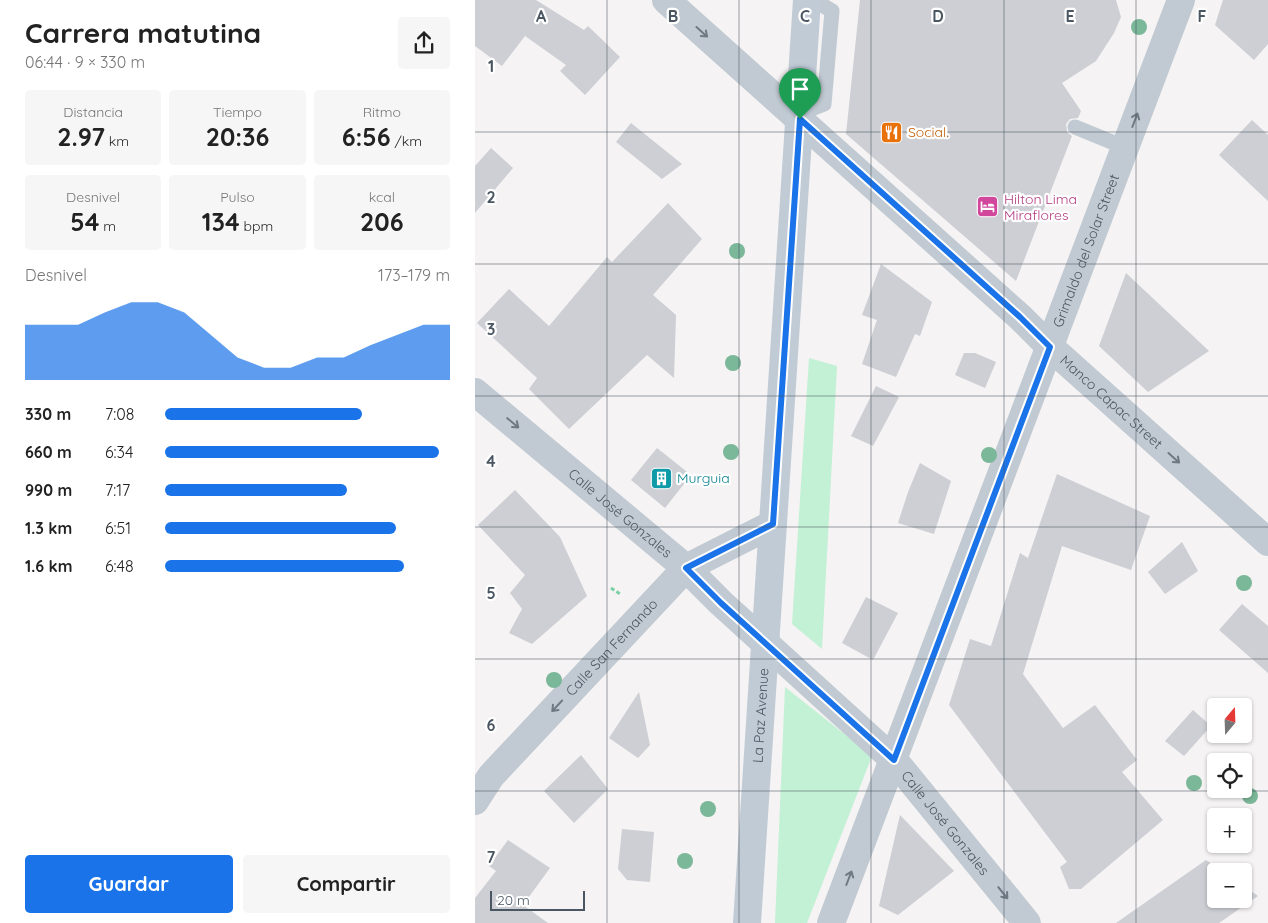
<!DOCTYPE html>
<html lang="es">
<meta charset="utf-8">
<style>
:root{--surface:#fff;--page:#f6f6f6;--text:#222;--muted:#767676;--accent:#1a73e8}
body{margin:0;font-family:Quicksand,sans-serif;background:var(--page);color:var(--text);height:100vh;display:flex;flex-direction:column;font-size:19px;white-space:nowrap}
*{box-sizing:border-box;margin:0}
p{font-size:16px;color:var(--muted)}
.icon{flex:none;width:28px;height:28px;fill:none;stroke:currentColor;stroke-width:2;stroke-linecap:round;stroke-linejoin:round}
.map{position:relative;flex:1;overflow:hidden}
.details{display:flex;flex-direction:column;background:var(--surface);width:475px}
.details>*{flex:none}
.needle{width:32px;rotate:19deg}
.fabs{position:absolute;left:732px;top:698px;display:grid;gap:10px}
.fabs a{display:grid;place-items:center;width:45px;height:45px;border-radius:5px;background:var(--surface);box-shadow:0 1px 4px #0004;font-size:25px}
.scale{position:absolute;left:15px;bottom:12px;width:95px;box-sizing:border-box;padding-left:5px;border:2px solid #4a5661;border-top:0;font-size:14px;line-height:18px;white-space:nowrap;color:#4a5661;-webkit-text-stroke:4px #fff;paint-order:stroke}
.pin{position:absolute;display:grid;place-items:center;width:42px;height:42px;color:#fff;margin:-51px -21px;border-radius:50% 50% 50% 0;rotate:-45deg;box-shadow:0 0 5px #0007}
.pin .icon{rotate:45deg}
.round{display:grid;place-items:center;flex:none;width:52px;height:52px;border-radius:5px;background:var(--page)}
.summary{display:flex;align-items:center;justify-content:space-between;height:85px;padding:0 25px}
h1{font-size:28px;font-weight:700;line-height:38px}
.stats{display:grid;grid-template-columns:repeat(3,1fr);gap:8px;height:85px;padding:5px 25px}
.stats div{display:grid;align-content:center;border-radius:5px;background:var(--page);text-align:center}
.stats b{font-size:25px;font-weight:700}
.stats small{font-size:14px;font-weight:400}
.stats p{font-size:14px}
.chart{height:140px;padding:10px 25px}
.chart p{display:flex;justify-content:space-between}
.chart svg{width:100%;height:90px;margin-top:5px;fill:var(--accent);opacity:.7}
.button{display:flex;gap:10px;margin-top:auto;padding:10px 25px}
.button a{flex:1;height:58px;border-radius:5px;background:var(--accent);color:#fff;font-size:20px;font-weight:700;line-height:58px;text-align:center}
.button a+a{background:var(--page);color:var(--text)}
ul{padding:0 25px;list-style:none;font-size:16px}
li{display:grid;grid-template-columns:80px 60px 1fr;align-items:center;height:38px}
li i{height:12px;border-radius:6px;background:var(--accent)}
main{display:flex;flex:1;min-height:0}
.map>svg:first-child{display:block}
.green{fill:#c3f1d5}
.building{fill:#cdcfd5}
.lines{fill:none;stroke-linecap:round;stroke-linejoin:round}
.path{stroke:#7ad0a6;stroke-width:3;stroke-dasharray:4 2.5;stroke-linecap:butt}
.lane{stroke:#c1cad2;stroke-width:15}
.street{stroke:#c1cad2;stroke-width:28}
.secondary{stroke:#c1cbd6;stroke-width:28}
.tree{fill:#7bb799}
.oneway{stroke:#6e7983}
.route-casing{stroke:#fff;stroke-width:10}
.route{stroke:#1a73e8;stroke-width:6}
.grid{fill:none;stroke:#4a5661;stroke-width:1;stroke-opacity:0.55}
.labels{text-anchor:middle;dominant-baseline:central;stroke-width:4.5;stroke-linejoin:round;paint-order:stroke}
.food-label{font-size:14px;fill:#c56008;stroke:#fff;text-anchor:start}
.hotel-label{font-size:14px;fill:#b23c85;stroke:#fff;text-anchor:start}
.street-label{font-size:14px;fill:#4a5661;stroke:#fff}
.culture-label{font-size:14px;fill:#0d838f;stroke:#fff;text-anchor:start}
.grid-label{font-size:16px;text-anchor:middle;font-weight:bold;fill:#4a5661;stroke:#fff;stroke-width:4.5;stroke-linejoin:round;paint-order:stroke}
</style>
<main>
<section class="details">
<div class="summary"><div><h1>Carrera matutina</h1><p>06:44 · 9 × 330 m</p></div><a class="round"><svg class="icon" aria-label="share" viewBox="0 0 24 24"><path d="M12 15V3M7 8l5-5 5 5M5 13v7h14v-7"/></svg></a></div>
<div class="stats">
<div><p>Distancia</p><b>2.97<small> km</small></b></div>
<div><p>Tiempo</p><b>20:36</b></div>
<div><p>Ritmo</p><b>6:56<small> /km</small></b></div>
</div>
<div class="stats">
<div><p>Desnivel</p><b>54<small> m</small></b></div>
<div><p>Pulso</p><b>134<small> bpm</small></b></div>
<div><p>kcal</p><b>206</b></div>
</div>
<div class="chart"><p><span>Desnivel</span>173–179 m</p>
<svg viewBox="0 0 160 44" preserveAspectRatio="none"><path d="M0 44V17L10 17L20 17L30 11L40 6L50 6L60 11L70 22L80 33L90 38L100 38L110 33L120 33L130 27L140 22L150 17L160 17V44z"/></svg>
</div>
<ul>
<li><b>330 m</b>7:08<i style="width:69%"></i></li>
<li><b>660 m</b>6:34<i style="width:96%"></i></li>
<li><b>990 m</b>7:17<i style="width:64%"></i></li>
<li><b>1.3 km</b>6:51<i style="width:81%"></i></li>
<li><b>1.6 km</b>6:48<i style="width:84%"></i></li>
</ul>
<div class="button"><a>Guardar</a><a>Compartir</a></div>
</section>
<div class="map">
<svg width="793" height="923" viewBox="0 0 793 923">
<rect width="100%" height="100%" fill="#f5f3f3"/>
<g class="green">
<polygon points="334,358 362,366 347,649 317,624"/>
<polygon points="310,687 397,756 332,923 300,923"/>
</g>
<g class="building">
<polygon points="0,0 61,0 109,30 113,26 145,57 110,95 85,71 91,65 50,36 27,66 0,46"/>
<polygon points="385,0 641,0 646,17 639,33 621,61 587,83 606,111 603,118 595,119 591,124 592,132 597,136 541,281 371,134"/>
<polygon points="748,0 793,0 793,44 779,60 740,25"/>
<polygon points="777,120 793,135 793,201 744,155"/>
<polygon points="156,123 207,164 187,179 141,142"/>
<polygon points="16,148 38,168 0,213 0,166"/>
<polygon points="193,203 227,239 178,295 201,315 199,378 172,355 94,429 54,389 62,378 2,323 34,289 74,326 132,257 137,262"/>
<polygon points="406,264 457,302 445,336 440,334 421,377 387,364 402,320 387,315"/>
<polygon points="651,273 734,351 673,392 624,346"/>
<polygon points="489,353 500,353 521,362 510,388 480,375"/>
<polygon points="401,386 424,397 398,446 376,436"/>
<polygon points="182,448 216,475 190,508 156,480"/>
<polygon points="445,463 476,481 459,534 423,523 433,492"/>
<polygon points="582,474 675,516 656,570 587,546 548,674 588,728 620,705 662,760 647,772 688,820 606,889 594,889 585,867 592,862 474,705 495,639 516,646 545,553 553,558"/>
<polygon points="40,490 85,537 112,596 57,644 34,633 47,609 35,593 50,575 3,525"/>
<polygon points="707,542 723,571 690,594 673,572"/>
<polygon points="391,597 423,613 398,660 367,643"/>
<polygon points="767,604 793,626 793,673 744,630"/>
<polygon points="164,692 175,745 163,758 134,738"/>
<polygon points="718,710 736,726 709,756 690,741"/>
<polygon points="106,755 133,789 99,823 69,791"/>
<polygon points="425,815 479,871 423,915 404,906"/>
<polygon points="147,829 179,832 175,882 152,880 143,869"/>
<polygon points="33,840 75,868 48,905 73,923 0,923 0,898 21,871 14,866"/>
<polygon points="731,860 747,871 741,871 741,899 769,899 769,886 783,896 744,923 641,923"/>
</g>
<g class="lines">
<polyline class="path" points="136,588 145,594"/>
<g class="lane">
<polyline points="326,113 349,104 357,11 339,0"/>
<polyline points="600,127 649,147"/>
</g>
<g class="street">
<path id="s1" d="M191,0L545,317L575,347L793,542"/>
<path id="s2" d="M0,392L211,568L246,603L419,760L552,923"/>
<path id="s3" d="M0,801L16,776L211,568L298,524"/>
<path id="s4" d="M356,923L706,0"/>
</g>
<path class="secondary" id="s5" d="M272,923L332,0"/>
</g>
<g class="tree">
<circle cx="664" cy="27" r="8"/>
<circle cx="262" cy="251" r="8"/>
<circle cx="258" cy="363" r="8"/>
<circle cx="256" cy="452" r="8"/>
<circle cx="514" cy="455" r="8"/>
<circle cx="769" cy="583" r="8"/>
<circle cx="79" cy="680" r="8"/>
<circle cx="719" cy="783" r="8"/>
<circle cx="775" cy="796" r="8"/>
<circle cx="233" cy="809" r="8"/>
<circle cx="210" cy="861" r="8"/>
</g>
<defs><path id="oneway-shaft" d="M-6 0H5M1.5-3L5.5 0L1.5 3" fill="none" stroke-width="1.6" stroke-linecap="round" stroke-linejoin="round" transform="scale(1.25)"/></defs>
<g class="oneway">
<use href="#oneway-shaft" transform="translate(227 32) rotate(42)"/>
<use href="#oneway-shaft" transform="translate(660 120) rotate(-69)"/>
<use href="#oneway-shaft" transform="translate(38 423) rotate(40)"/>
<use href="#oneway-shaft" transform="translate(699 458) rotate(42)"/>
<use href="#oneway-shaft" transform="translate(82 706) rotate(133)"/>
<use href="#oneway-shaft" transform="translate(374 878) rotate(-69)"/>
<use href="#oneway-shaft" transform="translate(528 893) rotate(51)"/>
</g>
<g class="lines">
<defs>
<polygon id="route" points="325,119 545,317 575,347 419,760 246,603 211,568 298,524"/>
</defs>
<use href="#route" class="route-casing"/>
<use href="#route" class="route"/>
</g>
<path class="grid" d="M132,0V923M264,0V923M396,0V923M529,0V923M661,0V923M0,132H793M0,264H793M0,396H793M0,527H793M0,659H793M0,791H793"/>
<defs>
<symbol id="restaurant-square" viewBox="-11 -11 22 22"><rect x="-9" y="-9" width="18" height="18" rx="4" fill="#e8710a" stroke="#fff"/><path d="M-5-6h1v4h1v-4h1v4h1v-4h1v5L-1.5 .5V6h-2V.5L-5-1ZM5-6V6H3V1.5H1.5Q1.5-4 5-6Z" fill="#fff"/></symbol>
<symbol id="hotel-square" viewBox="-11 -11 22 22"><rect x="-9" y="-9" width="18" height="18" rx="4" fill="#d1479c" stroke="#fff"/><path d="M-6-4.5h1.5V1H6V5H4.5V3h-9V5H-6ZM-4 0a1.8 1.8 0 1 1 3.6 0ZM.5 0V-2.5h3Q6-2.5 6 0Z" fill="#fff"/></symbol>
<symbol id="building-square" viewBox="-11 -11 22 22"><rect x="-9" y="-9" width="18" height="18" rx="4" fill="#0f9aa8" stroke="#fff"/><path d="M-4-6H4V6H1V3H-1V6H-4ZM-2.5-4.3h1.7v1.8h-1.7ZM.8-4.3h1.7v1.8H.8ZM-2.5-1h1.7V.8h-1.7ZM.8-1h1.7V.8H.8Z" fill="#fff"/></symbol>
</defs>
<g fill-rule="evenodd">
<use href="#restaurant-square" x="404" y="120" width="25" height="25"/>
<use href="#hotel-square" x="500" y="194" width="25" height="25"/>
<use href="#building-square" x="174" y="466" width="25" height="25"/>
</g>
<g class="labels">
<g class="food-label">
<text x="433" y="132">Social.</text>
</g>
<g class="hotel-label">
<text x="529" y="199">Hilton Lima<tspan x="529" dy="16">Miraflores</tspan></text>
</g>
<g class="street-label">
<text stroke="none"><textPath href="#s4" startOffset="719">Grimaldo del Solar Street</textPath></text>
<text stroke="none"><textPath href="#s1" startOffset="600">Manco Capac Street</textPath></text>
<text stroke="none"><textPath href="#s2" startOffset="189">Calle José Gonzales</textPath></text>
<text stroke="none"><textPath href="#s3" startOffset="206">Calle San Fernando</textPath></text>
<text stroke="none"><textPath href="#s5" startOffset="208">La Paz Avenue</textPath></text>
<text stroke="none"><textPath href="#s2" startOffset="639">Calle José Gonzales</textPath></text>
</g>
<g class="culture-label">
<text x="202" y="478">Murguia</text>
</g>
</g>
<g class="grid-label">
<text x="66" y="22">A</text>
<text x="198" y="22">B</text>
<text x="330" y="22">C</text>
<text x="463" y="22">D</text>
<text x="595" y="22">E</text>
<text x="727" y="22">F</text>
<text x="16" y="72">1</text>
<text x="16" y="203">2</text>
<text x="16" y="335">3</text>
<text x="16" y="467">4</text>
<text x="16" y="599">5</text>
<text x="16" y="731">6</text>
<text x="16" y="863">7</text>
</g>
</svg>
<div class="fabs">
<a><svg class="needle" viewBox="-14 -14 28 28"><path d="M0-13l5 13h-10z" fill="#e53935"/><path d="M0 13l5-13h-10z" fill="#767676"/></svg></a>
<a><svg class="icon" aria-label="locate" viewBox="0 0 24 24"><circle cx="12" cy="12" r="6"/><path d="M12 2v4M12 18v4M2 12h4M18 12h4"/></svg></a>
<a>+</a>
<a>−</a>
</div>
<div class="scale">20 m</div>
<div class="pin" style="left:325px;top:119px;background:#1e9e55"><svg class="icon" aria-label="arrive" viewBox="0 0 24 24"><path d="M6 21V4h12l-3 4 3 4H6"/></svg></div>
</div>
</main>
